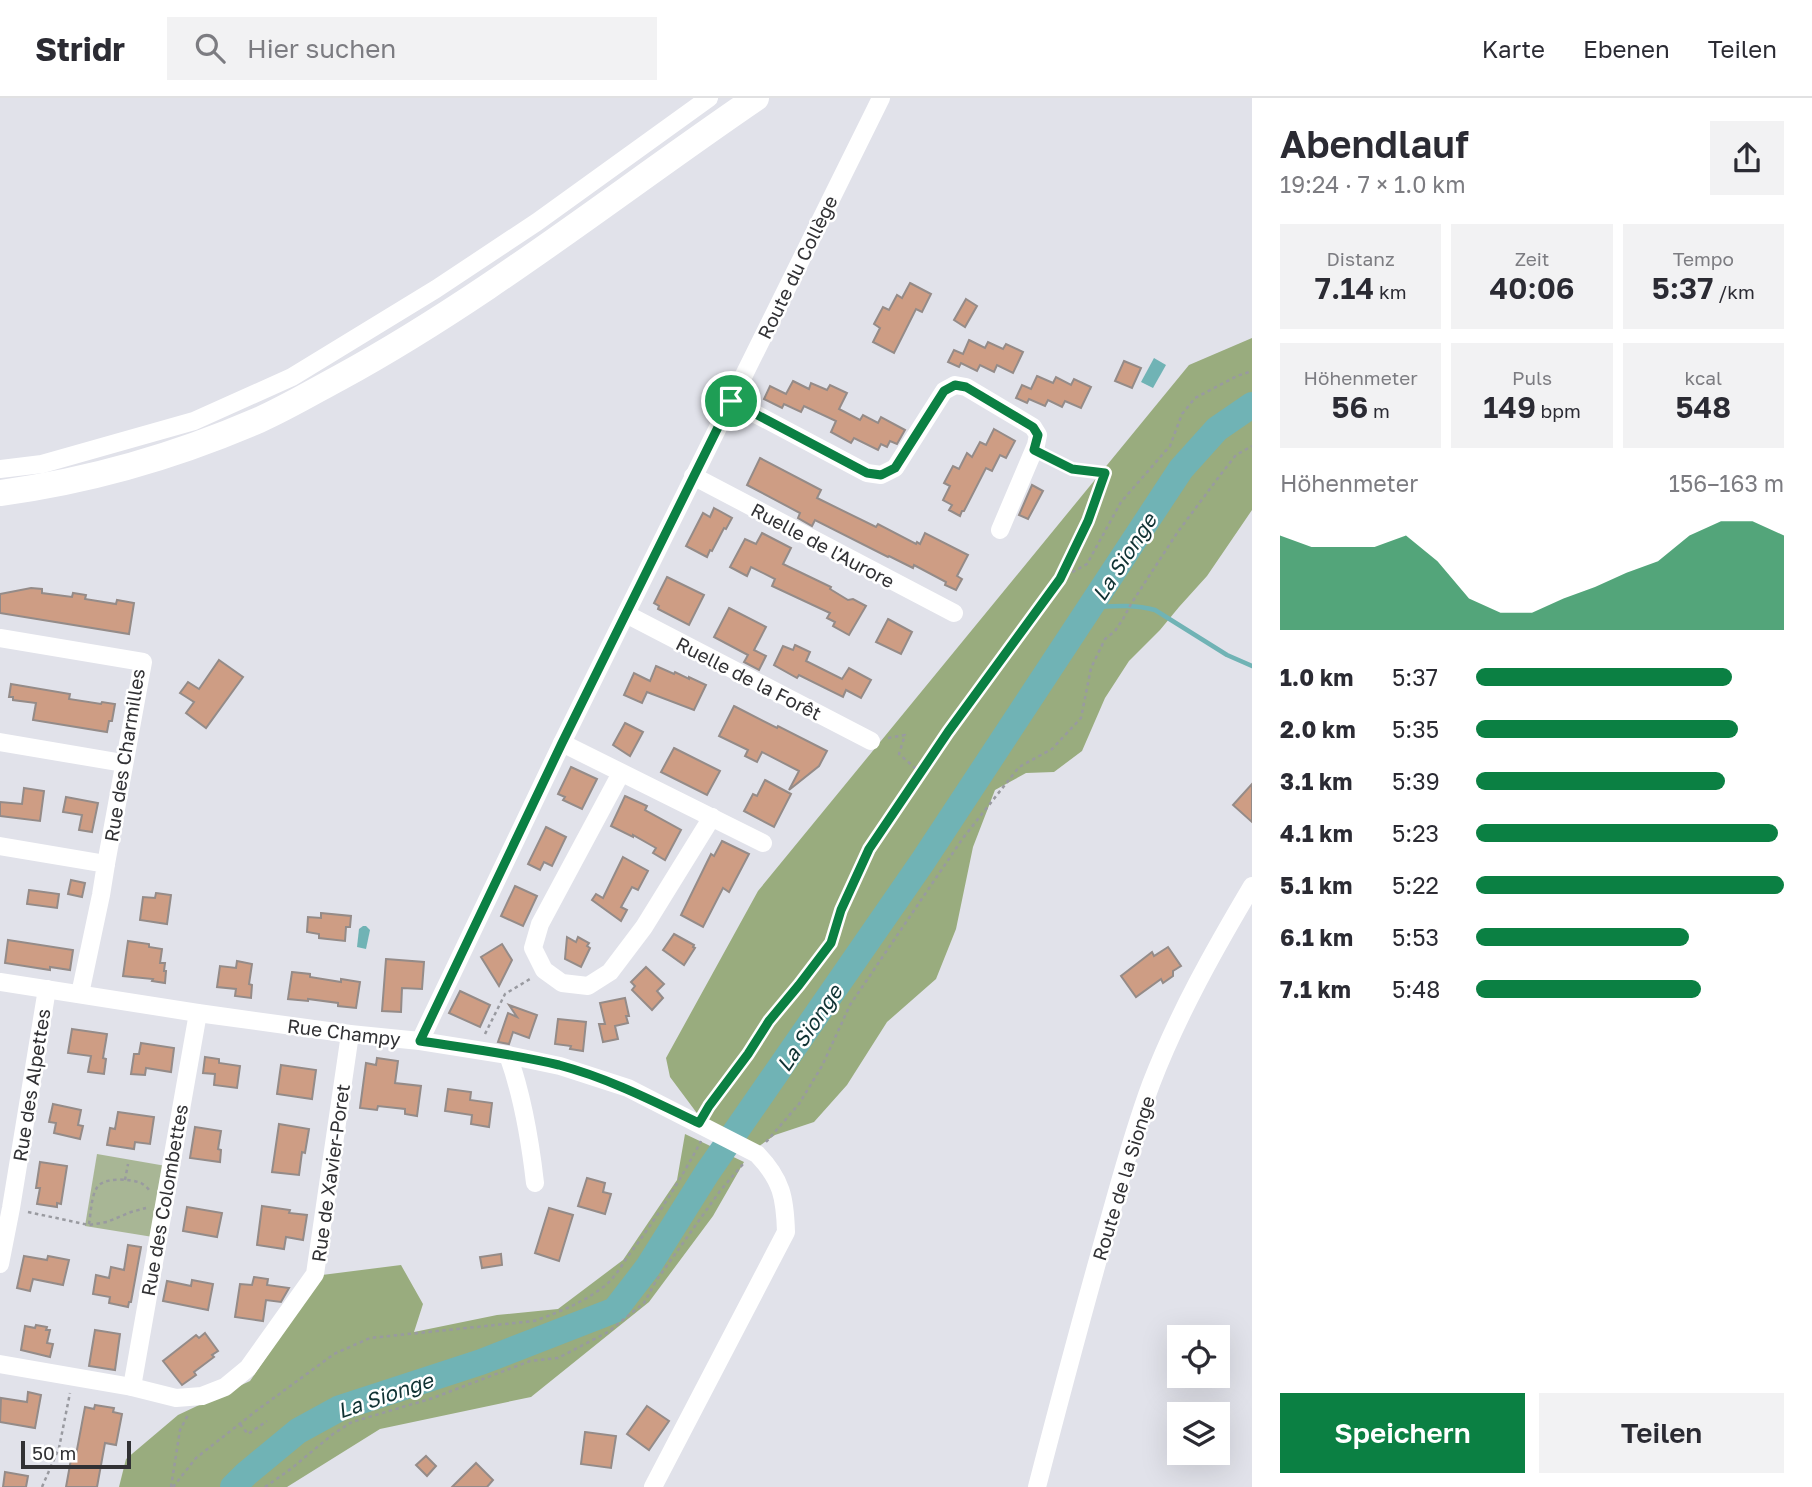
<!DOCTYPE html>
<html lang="de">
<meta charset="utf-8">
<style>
:root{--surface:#fff;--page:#f2f2f3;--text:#2b2b33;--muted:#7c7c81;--line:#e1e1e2;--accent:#0b8043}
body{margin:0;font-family:"Golos Text",sans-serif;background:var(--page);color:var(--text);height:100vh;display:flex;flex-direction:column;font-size:26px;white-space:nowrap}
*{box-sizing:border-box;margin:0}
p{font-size:23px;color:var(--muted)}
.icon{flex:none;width:38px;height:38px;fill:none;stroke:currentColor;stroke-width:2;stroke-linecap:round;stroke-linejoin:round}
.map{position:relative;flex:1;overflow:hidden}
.details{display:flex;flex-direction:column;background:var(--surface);width:560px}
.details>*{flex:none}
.controls{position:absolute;left:1167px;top:1227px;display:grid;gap:14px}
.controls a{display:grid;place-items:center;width:63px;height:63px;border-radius:0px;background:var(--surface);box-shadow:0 7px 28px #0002;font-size:35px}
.scale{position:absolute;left:21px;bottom:18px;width:110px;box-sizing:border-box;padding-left:7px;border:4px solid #313134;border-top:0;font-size:19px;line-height:24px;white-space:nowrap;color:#313134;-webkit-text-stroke:5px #fff;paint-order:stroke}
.pin{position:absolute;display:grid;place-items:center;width:60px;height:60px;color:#fff;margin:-30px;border:4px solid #fff;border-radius:50%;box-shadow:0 2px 7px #0007}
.round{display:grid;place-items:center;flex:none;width:74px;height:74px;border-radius:0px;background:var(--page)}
.headline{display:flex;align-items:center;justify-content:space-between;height:119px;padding:0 28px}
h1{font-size:38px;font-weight:600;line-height:52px}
.stats{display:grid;grid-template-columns:repeat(3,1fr);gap:10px;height:119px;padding:7px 28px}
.stats div{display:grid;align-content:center;border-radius:0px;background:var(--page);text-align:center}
.stats b{font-size:30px;font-weight:600}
.stats small{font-size:19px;font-weight:400}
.stats p{font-size:19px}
.chart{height:196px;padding:14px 28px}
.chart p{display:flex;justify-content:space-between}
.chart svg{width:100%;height:126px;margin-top:7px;fill:var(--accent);opacity:.7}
.button{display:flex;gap:14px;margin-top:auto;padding:14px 28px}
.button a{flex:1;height:80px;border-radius:0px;background:var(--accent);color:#fff;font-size:28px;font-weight:600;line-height:80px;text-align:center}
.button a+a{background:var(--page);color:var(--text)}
ul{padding:0 28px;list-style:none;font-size:23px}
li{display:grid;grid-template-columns:112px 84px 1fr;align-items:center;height:52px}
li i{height:18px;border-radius:9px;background:var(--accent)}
header{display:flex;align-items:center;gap:42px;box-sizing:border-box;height:98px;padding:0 35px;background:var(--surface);border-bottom:2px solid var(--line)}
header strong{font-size:33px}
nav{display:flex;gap:38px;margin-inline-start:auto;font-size:24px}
.search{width:490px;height:63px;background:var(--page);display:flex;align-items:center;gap:18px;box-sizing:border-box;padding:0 24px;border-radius:0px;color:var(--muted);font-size:26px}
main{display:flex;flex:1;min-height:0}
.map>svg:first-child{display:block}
.green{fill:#a8b695}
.forest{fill:#99ac7e}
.water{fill:#70b3b5}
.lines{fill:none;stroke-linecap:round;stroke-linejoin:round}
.stream{stroke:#70b3b5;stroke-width:4.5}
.river{stroke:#70b3b5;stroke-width:26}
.building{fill:#ce9d84;stroke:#948b88;stroke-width:2}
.path{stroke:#999aa0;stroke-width:2.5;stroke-dasharray:3.5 3.5;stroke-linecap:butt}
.minor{stroke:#fff;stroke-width:18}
.highway{stroke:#fff;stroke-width:26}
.route-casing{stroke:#fff;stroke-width:14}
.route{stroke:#0b8043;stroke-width:9}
.labels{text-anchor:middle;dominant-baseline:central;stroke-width:5;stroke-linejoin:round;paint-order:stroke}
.street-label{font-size:19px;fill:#313134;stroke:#fff}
.water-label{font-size:21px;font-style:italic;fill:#103233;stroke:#fff}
</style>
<header>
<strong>Stridr</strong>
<div class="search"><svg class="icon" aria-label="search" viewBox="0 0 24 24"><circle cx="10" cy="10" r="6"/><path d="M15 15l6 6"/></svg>Hier suchen</div>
<nav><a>Karte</a><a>Ebenen</a><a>Teilen</a></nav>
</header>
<main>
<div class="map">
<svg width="1252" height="1389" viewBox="0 0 1252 1389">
<rect width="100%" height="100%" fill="#e1e2ea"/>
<polygon class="green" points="97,1056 166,1068 153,1139 85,1128"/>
<g class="forest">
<polygon points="1252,240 1252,412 1207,478 1179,509 1160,532 1129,563 1105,600 1082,653 1054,674 1026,675 995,692 973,749 956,831 936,881 887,924 847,987 814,1024 775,1037 752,1053 708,1030 670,979 666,960 758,793 1189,267"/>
<polygon points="685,1036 744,1064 713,1118 649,1204 531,1299 380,1331 287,1389 119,1389 126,1361 178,1317 250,1283 322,1177 401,1167 423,1206 414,1234 497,1217 558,1211 623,1162 677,1082"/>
</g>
<g class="water">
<polygon points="1154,260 1166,267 1153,290 1141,284"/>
<polygon points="363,828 366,828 370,832 366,851 357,849 359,831"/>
</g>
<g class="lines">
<path class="stream" d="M1092,509C1113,508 1134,506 1155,512L1227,557L1252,568"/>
<polyline class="river" points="233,1389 246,1376 298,1333 340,1310 481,1264 615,1212 648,1169 707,1075 923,763 1181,371 1217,331 1252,307"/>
</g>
<g class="building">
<polygon points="910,185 931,196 922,214 916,211 894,255 873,244 880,230 874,226 883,209 889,212 897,197 902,200"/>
<polygon points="966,201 977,208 965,229 954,222"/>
<polygon points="969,242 985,250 988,244 1003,251 1006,246 1023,254 1013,275 997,267 994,274 980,267 977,273 961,265 959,269 948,264 954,252 963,256"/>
<polygon points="1124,263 1141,270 1132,290 1115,283"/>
<polygon points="1037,278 1053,285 1056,279 1071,287 1074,281 1091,289 1081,310 1065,303 1062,309 1048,302 1045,308 1029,301 1027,305 1016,300 1022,287 1031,291"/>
<polygon points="793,283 809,291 811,285 827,292 830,287 847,295 839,311 860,322 863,317 878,325 881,319 905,332 897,346 890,343 887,349 881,346 878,352 854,340 851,345 831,334 836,323 804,308 801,314 784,306 782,310 764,301 770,288 786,296"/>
<polygon points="994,331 1015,343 1006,360 1000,357 992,373 986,370 964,413 962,413 960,418 949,412 952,407 943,402 950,388 944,385 953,368 959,371 967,355 972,359 980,344 986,347"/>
<polygon points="760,360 821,392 817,400 876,429 878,426 916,446 917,444 920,446 925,435 968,457 957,478 962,481 956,492 945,487 946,484 914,467 913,470 889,458 888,459 815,422 812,428 798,420 800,415 747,387"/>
<polygon points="1032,387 1043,393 1028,421 1019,417"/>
<polygon points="714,410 732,420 726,431 724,430 712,453 710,452 707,459 686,448 703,415 710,419"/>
<polygon points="762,435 791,450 783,466 831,489 830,491 848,502 853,501 866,508 849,537 833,528 835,524 827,520 830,515 772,488 775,481 751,469 747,478 730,469 745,441 756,446"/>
<polygon points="667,479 704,497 689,527 658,511 659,508 654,505"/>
<polygon points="31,490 42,491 42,495 72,499 73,495 86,497 85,501 116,506 117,502 134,505 129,536 0,515 0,496"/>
<polygon points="729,510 766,529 754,552 766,558 759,572 744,564 748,557 714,539"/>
<polygon points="888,521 912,534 901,556 876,544"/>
<polygon points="795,547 810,554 806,563 842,581 849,570 871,582 861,600 846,592 843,599 799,577 797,580 774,567 783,548 793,552"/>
<polygon points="219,562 243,579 206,630 186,615 194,604 180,595 188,584 199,591"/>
<polygon points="656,568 674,576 675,574 689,581 689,579 706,587 694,612 647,594 642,605 624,597 634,575 650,583"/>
<polygon points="11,586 70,596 69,601 101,606 102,604 115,606 112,623 109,623 107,634 33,622 36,605 13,602 13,599 9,599"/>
<polygon points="734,608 777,630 778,628 827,653 819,668 789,692 799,673 762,654 757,664 745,658 748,652 719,638"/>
<polygon points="625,625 643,634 630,658 613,647"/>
<polygon points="674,650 720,673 707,697 661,674"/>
<polygon points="571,669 597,681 582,711 563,702 565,699 558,696"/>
<polygon points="765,682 791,696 774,729 744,713 753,696 757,698"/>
<polygon points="1252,686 1252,724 1233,707"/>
<polygon points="24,690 44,693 40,723 0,718 0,704 22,706"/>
<polygon points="625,698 647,708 645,712 681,732 665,762 653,755 656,750 633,737 633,739 611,728"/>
<polygon points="66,699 98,705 92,734 79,732 82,717 63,714"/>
<polygon points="546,729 566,739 552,768 544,764 540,772 528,766"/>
<polygon points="722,743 749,756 729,794 723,790 703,829 681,817 711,756 714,758"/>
<polygon points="623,759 648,773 638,792 632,789 621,809 627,812 621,823 592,802 596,796 603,800"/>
<polygon points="71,782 85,785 82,799 68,796"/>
<polygon points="515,788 537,798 523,828 501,818"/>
<polygon points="29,792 59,796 57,810 27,806"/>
<polygon points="156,795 171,797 167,826 140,822 143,799 155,800"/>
<polygon points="321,815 351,818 350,829 346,829 345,843 319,840 319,836 307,834 308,819 321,820"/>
<polygon points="674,836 694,847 693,849 695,850 684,867 663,852"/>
<polygon points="567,839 576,844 578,839 589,845 587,848 590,850 581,869 565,861"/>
<polygon points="8,842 73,852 70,872 50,869 50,872 5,865"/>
<polygon points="128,843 149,846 149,849 162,851 160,865 165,865 164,873 166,873 165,885 152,883 153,881 123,878"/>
<polygon points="502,846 512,862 499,888 481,859"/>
<polygon points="1168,849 1181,868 1173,873 1173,878 1163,885 1161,881 1136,899 1121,878 1152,854 1154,858"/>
<polygon points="386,861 424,864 422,891 402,890 401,914 382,913"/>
<polygon points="237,863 252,866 249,886 252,887 251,900 235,898 236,891 217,889 220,868 236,870"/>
<polygon points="646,869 664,886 657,893 663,900 652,912 632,892 635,888 631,884"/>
<polygon points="292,874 310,876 310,879 341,884 341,881 360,884 356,910 338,908 338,905 308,901 308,903 288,901"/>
<polygon points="460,893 490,907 480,929 449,915"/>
<polygon points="625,900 629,918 626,918 628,925 615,928 618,941 603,944 599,926 605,926 600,905"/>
<polygon points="509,907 537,917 529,940 513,934 509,946 498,944 508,915 517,919"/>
<polygon points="558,921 586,924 583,953 570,951 571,948 555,946"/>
<polygon points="72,931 107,936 103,960 106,961 104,976 88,974 91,958 68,955"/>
<polygon points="141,945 174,950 171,974 146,970 145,977 131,976 134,956 139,956"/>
<polygon points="205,959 219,961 219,965 240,968 237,990 214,987 215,976 203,975"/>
<polygon points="377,960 398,963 395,985 421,988 417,1018 405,1016 405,1011 378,1008 377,1012 360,1010 366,965 376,967"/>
<polygon points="281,967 316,972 312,1001 277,996"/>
<polygon points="448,991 471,994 470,1002 492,1005 489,1029 471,1026 472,1017 445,1013"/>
<polygon points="53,1006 81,1012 78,1027 83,1028 80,1041 54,1035 56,1025 49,1024"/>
<polygon points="118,1014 154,1019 150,1046 135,1044 134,1051 107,1047 110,1030 115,1031"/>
<polygon points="279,1026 309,1031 305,1055 302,1054 299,1077 272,1074"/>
<polygon points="195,1029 221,1033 218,1051 221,1052 220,1064 190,1060"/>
<polygon points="40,1064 67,1068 61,1106 57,1105 57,1109 37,1106 40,1090 36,1090"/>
<polygon points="587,1080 605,1085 603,1094 611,1096 605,1116 578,1108"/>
<polygon points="262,1108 290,1112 289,1115 307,1117 303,1142 286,1139 284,1151 257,1147"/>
<polygon points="187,1109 222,1115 217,1139 183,1133"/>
<polygon points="549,1110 573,1117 559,1163 535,1155"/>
<polygon points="128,1147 141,1149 131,1204 129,1204 128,1209 109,1205 110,1199 93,1196 96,1177 109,1180 111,1169 124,1172"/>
<polygon points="501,1156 502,1167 482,1170 480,1159"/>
<polygon points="24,1158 47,1162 48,1158 69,1162 63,1187 33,1181 30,1193 17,1190"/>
<polygon points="254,1179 268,1181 267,1187 289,1190 281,1204 266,1202 263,1223 235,1219 240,1186 252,1187"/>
<polygon points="192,1182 213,1186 208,1212 163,1203 167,1183 191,1188"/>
<polygon points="36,1227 47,1229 46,1232 50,1232 47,1245 53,1246 50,1259 21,1252 25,1228 35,1230"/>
<polygon points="95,1232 120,1236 115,1272 89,1268"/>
<polygon points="205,1235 218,1253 212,1257 214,1259 194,1274 196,1277 182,1287 163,1263 196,1237 199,1240"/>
<polygon points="28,1294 41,1297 35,1330 0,1324 1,1300 27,1304"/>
<polygon points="95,1307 114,1310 113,1314 122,1316 116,1347 105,1345 97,1389 66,1389 72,1356 76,1357 85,1309 94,1311"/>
<polygon points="647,1308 669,1323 649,1352 627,1336"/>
<polygon points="585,1334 616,1338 611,1370 581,1366"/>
<polygon points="426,1358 436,1368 427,1378 416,1367"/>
<polygon points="476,1365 493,1382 487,1389 452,1389"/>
<polygon points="5,1374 28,1378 26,1389 3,1389"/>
</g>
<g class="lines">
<g class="path">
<polyline points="1060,481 1087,466 1121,404 1170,348 1182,316 1195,300 1237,278 1252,273"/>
<polyline points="888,640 905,637 899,656 921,675"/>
<polyline points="485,936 505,896 530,881"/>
<polyline points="706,1013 748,956 769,923 799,887 831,845 841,812 869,751 948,633 1060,481 1088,423 1105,375 1072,371 1047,358"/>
<polyline points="766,1044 799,1006 822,968 850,907 963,740 1019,669 1052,651 1081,620 1091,570 1105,541 1115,533 1123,521 1131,506 1177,435 1221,376 1236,357 1252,348"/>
<polyline points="125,1082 128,1066"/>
<polyline points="28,1114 89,1127 107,1124 131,1114 146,1110"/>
<path d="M89,1126C91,1115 91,1097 98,1088C106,1079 131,1081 141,1085C143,1086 148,1090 149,1092"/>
<polyline points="240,1326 248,1336 267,1323"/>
<polyline points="42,1389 59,1350 70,1295"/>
<polyline points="171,1389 180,1332 189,1315"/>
<path d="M173,1389L196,1360L256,1313L334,1256L370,1240L534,1223C560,1214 584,1204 606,1187C615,1179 622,1167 629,1157C656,1121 680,1083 701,1043"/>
<polyline points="265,1389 292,1370 333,1336 352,1324 433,1300 530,1263 558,1260 608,1234 644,1205 656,1183 720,1093 743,1066"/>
</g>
<g class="minor">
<polyline points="731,303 867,375 881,377 895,370 944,293 955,287 966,289 1033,329 1038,337 1036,347 1000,432"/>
<polyline points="0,371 42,366 194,323 292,279 436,191 537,124 709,0"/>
<polyline points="693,378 954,515"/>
<polyline points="626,516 871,643"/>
<polyline points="0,540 143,564 106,766"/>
<polyline points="0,644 123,665"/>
<polyline points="562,645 763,745"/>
<polyline points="621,675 540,826 533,850 544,872 562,885 588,888 610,874 644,829 712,719"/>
<polyline points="0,748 106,766 101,797 80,896"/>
<path d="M0,884L198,915L350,936L420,943L508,957L560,968L628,990L757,1056C782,1082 785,1100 786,1134L653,1389"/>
<polyline points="420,943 562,645 881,0"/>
<path d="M508,957C523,999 530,1041 535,1085"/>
<polyline points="0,1166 11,1110 47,891"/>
<polyline points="0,1266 132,1289 176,1300 202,1298 225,1289 248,1270 315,1176 350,936"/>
<polyline points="132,1289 198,915"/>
<path d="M1037,1389C1059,1304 1082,1218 1106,1133C1120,1084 1133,1034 1151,986C1178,916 1214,852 1252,788"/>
</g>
<path class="highway" d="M0,395C89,383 176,358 259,322C286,310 313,294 339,280C486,200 618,94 756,0"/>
</g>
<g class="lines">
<defs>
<path id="route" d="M955,287L966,289L1033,329L1038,337L1034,352L1072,371L1105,375L1088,423L1060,481L948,634L869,751L841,812L831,845L799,887L769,923L748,956L709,1008L699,1025C653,1003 608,980 559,967C513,956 466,950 420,943L562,645L731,303L867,375L881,377L895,370L944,293Z"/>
</defs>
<use href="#route" class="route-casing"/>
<use href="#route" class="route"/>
</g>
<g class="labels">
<g class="street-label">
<text transform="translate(797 169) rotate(-64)">Route du Collège</text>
<text transform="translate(823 447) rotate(28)">Ruelle de l'Aurore</text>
<text transform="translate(749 580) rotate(27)">Ruelle de la Forêt</text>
<text transform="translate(124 657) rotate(-81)">Rue des Charmilles</text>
<text transform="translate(344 934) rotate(7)">Rue Champy</text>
<text transform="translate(31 987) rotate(-81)">Rue des Alpettes</text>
<text transform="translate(330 1075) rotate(-82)">Rue de Xavier-Poret</text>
<text transform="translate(1123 1080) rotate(-73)">Route de la Sionge</text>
<text transform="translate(164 1102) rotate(-80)">Rue des Colombettes</text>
</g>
<g class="water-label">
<text transform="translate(1124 459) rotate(-57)">La Sionge</text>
<text transform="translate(809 930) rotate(-56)">La Sionge</text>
<text transform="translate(385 1297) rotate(-19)">La Sionge</text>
</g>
</g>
</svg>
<div class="controls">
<a><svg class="icon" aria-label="locate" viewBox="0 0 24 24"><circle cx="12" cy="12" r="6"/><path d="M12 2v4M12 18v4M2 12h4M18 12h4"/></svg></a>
<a><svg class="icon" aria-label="layers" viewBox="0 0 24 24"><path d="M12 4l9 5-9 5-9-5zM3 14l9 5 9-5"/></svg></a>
</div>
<div class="scale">50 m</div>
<div class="pin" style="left:731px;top:303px;background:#1e9e55"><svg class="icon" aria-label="arrive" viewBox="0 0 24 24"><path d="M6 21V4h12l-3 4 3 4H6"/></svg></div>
</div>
<section class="details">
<div class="headline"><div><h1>Abendlauf</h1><p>19:24 · 7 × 1.0 km</p></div><a class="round"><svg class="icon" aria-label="share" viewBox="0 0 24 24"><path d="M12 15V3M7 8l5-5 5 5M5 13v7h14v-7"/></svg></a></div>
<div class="stats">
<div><p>Distanz</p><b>7.14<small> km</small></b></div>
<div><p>Zeit</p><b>40:06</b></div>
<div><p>Tempo</p><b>5:37<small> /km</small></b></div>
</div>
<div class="stats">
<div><p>Höhenmeter</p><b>56<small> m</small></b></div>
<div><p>Puls</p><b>149<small> bpm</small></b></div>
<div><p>kcal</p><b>548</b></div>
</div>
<div class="chart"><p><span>Höhenmeter</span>156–163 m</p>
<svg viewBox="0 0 160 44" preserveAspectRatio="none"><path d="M0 44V11L10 15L20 15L30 15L40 11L50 20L60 33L70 38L80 38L90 33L100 29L110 24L120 20L130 11L140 6L150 6L160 11V44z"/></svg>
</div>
<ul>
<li><b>1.0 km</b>5:37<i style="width:83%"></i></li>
<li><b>2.0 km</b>5:35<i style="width:85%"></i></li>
<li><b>3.1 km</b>5:39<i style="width:81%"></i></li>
<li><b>4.1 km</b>5:23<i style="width:98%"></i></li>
<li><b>5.1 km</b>5:22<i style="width:100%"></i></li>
<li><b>6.1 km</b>5:53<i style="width:69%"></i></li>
<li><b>7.1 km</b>5:48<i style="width:73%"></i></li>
</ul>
<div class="button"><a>Speichern</a><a>Teilen</a></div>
</section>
</main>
